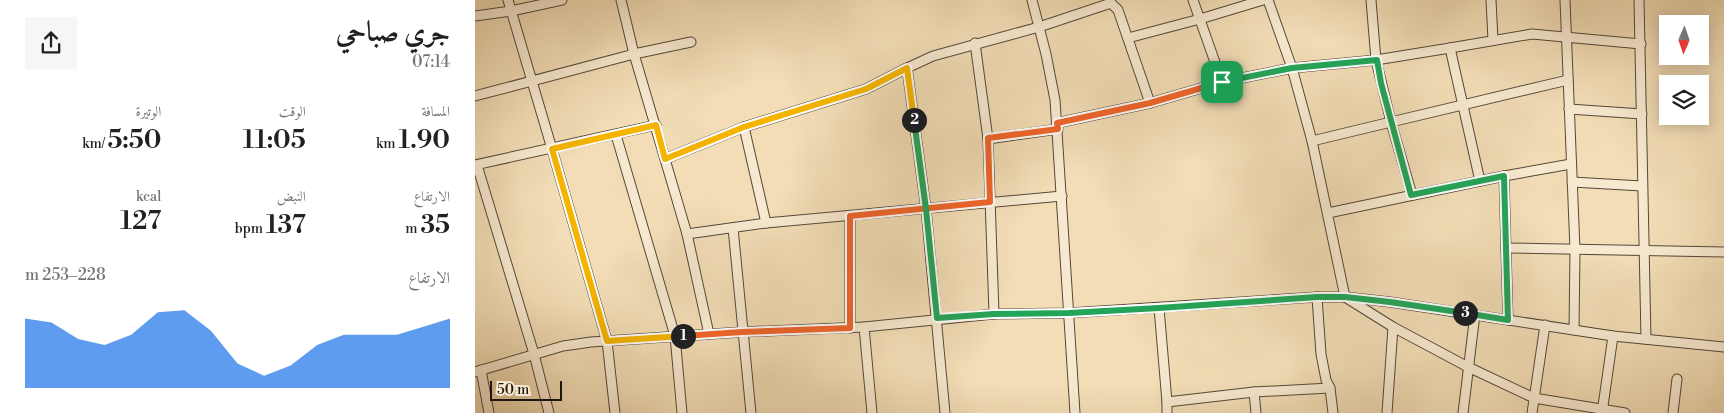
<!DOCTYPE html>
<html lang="ar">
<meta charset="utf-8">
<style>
:root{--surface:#fff;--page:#f6f6f6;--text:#202124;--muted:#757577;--accent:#1a73e8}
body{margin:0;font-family:"Libre Bodoni",Amiri,serif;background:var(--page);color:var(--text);direction:rtl;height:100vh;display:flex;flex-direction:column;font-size:19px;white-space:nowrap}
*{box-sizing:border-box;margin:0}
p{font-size:16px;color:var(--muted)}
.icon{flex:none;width:28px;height:28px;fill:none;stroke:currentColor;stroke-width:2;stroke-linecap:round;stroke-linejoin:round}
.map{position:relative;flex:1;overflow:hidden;direction:ltr}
.drawer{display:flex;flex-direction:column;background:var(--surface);width:475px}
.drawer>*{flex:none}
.needle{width:32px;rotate:182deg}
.controls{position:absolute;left:1184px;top:15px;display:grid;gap:10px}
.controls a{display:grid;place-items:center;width:50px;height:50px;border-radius:0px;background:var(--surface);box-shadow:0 2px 12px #0003;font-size:25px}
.scale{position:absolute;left:15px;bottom:12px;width:72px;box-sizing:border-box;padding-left:5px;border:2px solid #1f170f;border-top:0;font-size:14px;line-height:18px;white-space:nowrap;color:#1f170f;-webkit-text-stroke:4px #f7e9d0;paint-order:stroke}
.pin{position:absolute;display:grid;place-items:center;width:42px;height:42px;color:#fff;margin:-21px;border-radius:10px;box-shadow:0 2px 8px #0006}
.km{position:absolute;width:25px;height:25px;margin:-12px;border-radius:50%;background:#222;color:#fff;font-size:14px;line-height:25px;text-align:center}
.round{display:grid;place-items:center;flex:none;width:52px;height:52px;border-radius:0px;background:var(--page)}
.summary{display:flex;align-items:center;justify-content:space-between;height:85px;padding:0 25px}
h1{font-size:28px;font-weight:600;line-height:38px}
.metrics{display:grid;grid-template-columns:repeat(3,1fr);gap:8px;height:85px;padding:5px 25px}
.metrics div{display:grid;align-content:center}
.metrics b{font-size:25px;font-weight:600}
.metrics small{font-size:14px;font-weight:400}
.metrics p{font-size:14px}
.chart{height:140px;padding:10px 25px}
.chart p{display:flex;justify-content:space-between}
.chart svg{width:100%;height:90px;margin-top:5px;fill:var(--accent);opacity:.7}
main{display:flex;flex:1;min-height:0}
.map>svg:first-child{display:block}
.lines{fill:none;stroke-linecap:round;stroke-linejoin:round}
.street-casing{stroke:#544839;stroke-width:11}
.street{stroke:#f7e9d0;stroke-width:9}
.split-1-casing{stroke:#fff;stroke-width:10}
.split-2-casing{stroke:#fff;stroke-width:10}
.split-3-casing{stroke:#fff;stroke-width:10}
.split-4-casing{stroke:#fff;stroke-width:10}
.split-1{stroke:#f0652b;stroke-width:6}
.split-2{stroke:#f5b400;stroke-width:6}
.split-3{stroke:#22a559;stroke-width:6}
.split-4{stroke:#22a559;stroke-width:6}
</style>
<main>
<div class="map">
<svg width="1249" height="413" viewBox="0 0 1249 413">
<rect width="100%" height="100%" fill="#f2ddb6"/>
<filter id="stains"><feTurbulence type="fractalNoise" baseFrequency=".004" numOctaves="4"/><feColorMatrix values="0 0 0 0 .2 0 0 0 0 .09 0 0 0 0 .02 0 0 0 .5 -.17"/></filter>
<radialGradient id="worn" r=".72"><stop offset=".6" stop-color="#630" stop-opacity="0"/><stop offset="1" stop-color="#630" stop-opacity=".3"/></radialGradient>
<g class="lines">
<defs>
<g id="street">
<polyline points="33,0 77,149 132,341 140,413"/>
<polyline points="146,0 159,54 212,234 234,334"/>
<polyline points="557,0 571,54 580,100 600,413"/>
<polyline points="718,0 747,82"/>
<polyline points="793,0 817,68 837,141 870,297 918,327 993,367 1059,398 1150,413"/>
<polyline points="896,0 901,60 916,122 1093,80"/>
<polyline points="1016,0 1018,40"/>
<polyline points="1090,0 1100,250 1099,330"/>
<polyline points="1164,0 1171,339"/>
<polyline points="0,16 36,11 87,0"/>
<polyline points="653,38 725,19 788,0"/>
<polyline points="500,43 513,139"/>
<polyline points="975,48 1057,34 1166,44"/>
<polyline points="0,96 159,54 216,42"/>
<polyline points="1094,109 1167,114"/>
<polyline points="582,123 675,103 747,82 817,68 901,60 975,48 1005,181"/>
<polyline points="269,127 291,223"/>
<polyline points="141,135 200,336 207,413"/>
<polyline points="837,141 916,122 937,195"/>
<polyline points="190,159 269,127 391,89 432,68"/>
<polyline points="0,165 181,125"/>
<polyline points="2,165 59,354 74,413"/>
<polyline points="1029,176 1033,320"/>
<polyline points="1097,182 1167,186"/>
<polyline points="853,213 1029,176 1096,164"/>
<polyline points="258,228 276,413"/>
<polyline points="212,234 291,223 587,196"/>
<polyline points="1031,248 1249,252"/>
<polyline points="842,297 846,354 851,380 855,388 858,413"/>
<polyline points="684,308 692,402 692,413"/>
<polyline points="519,314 513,139 583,129"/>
<polyline points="389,327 397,413"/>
<polyline points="375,328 375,216"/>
<polyline points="6,370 14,413"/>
<polyline points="0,372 88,346 116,342 267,332 389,327 519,314 594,313 842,297 870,297 915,302 1138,336 1249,347"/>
<polyline points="779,392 781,413"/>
<polyline points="692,402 779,392 855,388"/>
<polyline points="470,413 451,209 432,68 458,56 564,27 636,3 643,10 675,103"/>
<polyline points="912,413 918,327"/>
<polyline points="988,413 1000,314"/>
<polyline points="1057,413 1070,325"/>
<polyline points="1127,413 1138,336"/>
<polyline points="1198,413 1202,379"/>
</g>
</defs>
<use href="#street" class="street-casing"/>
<use href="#street" class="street"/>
</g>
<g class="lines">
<defs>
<polyline id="split-1" points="208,336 267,332 375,328 375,216 515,202 513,138 583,129 582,123 675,103 747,82"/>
<polyline id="split-2" points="208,336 132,341 77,149 181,125 190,159 269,127 391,89 432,68 439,120"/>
<polyline id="split-3" points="439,120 451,209 462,318 519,314 594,313 684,308 842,297 870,297 915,302 990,313"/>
<polyline id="split-4" points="747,82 817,68 902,60 906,83 936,195 1029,176 1033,320 990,313"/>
</defs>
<use href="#split-1" class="split-1-casing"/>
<use href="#split-2" class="split-2-casing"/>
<use href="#split-3" class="split-3-casing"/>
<use href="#split-4" class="split-4-casing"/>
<use href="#split-1" class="split-1"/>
<use href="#split-2" class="split-2"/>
<use href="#split-3" class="split-3"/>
<use href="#split-4" class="split-4"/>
</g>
<rect width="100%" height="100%" filter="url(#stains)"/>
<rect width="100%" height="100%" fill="url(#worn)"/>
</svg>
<div class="controls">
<a><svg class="needle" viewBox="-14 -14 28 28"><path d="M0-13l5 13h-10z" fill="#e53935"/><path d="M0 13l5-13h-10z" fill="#757577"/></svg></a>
<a><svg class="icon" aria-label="layers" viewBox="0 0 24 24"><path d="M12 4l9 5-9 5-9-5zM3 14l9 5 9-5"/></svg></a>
</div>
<div class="scale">50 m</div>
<div class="pin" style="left:747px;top:82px;background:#1e9e55"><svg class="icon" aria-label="arrive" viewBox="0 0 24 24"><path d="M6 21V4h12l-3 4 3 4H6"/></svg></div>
<b class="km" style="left:208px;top:336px">1</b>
<b class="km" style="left:439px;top:120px">2</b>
<b class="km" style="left:990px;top:313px">3</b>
</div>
<section class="drawer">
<div class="summary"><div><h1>جري صباحي</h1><p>07:14</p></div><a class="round"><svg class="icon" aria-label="share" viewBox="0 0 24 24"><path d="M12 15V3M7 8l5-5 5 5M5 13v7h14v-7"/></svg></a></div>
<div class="metrics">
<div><p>المسافة</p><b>1.90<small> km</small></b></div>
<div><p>الوقت</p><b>11:05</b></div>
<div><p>الوتيرة</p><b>5:50<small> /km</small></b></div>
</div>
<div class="metrics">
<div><p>الارتفاع</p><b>35<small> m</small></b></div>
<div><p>النبض</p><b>137<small> bpm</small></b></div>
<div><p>kcal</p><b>127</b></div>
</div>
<div class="chart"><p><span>الارتفاع</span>228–253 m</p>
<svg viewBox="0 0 160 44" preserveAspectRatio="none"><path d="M0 44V10L10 12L20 20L30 23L40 18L50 7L60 6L70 16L80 32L90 38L100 33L110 23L120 18L130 18L140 18L150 14L160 10V44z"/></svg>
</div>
</section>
</main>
